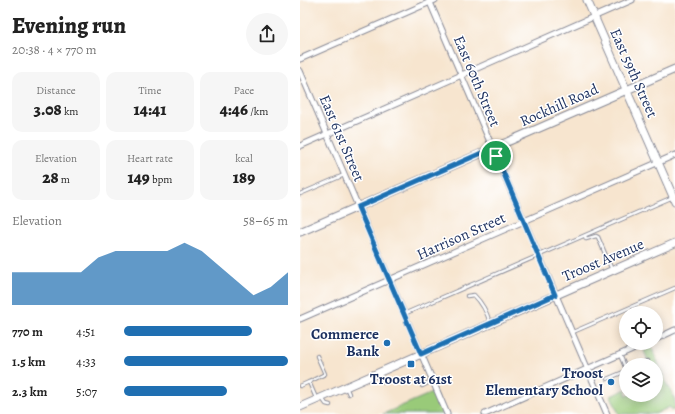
<!DOCTYPE html>
<meta charset="utf-8">
<style>
:root{--surface:#fff;--page:#f6f6f6;--text:#222;--muted:#767676;--accent:#1f6fb2}
body{margin:0;font-family:Alegreya,serif;background:var(--page);color:var(--text);height:100vh;display:flex;flex-direction:column;font-size:15px;white-space:nowrap}
*{box-sizing:border-box;margin:0}
p{font-size:13px;color:var(--muted)}
.icon{flex:none;width:22px;height:22px;fill:none;stroke:currentColor;stroke-width:2;stroke-linecap:round;stroke-linejoin:round}
.map{position:relative;flex:1;overflow:hidden}
.drawer{display:flex;flex-direction:column;background:var(--surface);width:300px}
.drawer>*{flex:none}
.tools{position:absolute;left:319px;top:306px;display:grid;gap:8px}
.tools a{display:grid;place-items:center;width:44px;height:44px;border-radius:50%;background:var(--surface);box-shadow:0 2px 10px #0003;font-size:20px}
.pin{position:absolute;display:grid;place-items:center;width:34px;height:34px;color:#fff;margin:-17px;border:2px solid #fff;border-radius:50%;box-shadow:0 1px 4px #0007}
.round{display:grid;place-items:center;flex:none;width:42px;height:42px;border-radius:21px;background:var(--page)}
.summary{display:flex;align-items:center;justify-content:space-between;height:68px;padding:0 12px}
h1{font-size:22px;font-weight:800;line-height:30px}
.stats{display:grid;grid-template-columns:repeat(3,1fr);gap:6px;height:68px;padding:4px 12px}
.stats div{display:grid;align-content:center;border-radius:10px;background:var(--page);text-align:center}
.stats b{font-size:17px;font-weight:800}
.stats small{font-size:11px;font-weight:400}
.stats p{font-size:11px}
.chart{height:112px;padding:8px 12px}
.chart p{display:flex;justify-content:space-between}
.chart svg{width:100%;height:72px;margin-top:4px;fill:var(--accent);opacity:.7}
ul{padding:0 12px;list-style:none;font-size:13px}
li{display:grid;grid-template-columns:64px 48px 1fr;align-items:center;height:30px}
li i{height:10px;border-radius:5px;background:var(--accent)}
main{display:flex;flex:1;min-height:0}
.map>svg:first-child{display:block}
.green{fill:#99ca79;stroke:#5a7c6c}
.lines{fill:none;stroke-linecap:round;stroke-linejoin:round}
.lane-casing{stroke:#898a96;stroke-width:4.5}
.street-casing{stroke:#898a96;stroke-width:7}
.secondary-casing{stroke:#898a96;stroke-width:9}
.lane{stroke:#fff;stroke-width:2.5}
.street{stroke:#fff;stroke-width:5}
.secondary{stroke:#fff;stroke-width:7}
.route-casing{stroke:#fff;stroke-width:8}
.route{stroke:#1f6fb2;stroke-width:5}
.poi-dot{fill:#1f6fb2;stroke:#fff;stroke-width:1.5}
.labels{text-anchor:middle;dominant-baseline:central;stroke-width:3;stroke-linejoin:round;paint-order:stroke}
.street-label{font-size:15px;fill:#1b2f5e;stroke:#fff}
.poi-label{font-size:15px;font-weight:bold;fill:#1b2f5e;stroke:#fff;text-anchor:end}
</style>
<main>
<section class="drawer">
<div class="summary"><div><h1>Evening run</h1><p>20:38 · 4 × 770 m</p></div><a class="round"><svg class="icon" aria-label="share" viewBox="0 0 24 24"><path d="M12 15V3M7 8l5-5 5 5M5 13v7h14v-7"/></svg></a></div>
<div class="stats">
<div><p>Distance</p><b>3.08<small> km</small></b></div>
<div><p>Time</p><b>14:41</b></div>
<div><p>Pace</p><b>4:46<small> /km</small></b></div>
</div>
<div class="stats">
<div><p>Elevation</p><b>28<small> m</small></b></div>
<div><p>Heart rate</p><b>149<small> bpm</small></b></div>
<div><p>kcal</p><b>189</b></div>
</div>
<div class="chart"><p><span>Elevation</span>58–65 m</p>
<svg viewBox="0 0 160 44" preserveAspectRatio="none"><path d="M0 44V24L10 24L20 24L30 24L40 24L50 15L60 11L70 11L80 11L90 11L100 6L110 11L120 20L130 29L140 38L150 33L160 24V44z"/></svg>
</div>
<ul>
<li><b>770 m</b>4:51<i style="width:78%"></i></li>
<li><b>1.5 km</b>4:33<i style="width:100%"></i></li>
<li><b>2.3 km</b>5:07<i style="width:63%"></i></li>
</ul>
</section>
<div class="map">
<svg width="375" height="414" viewBox="0 0 375 414">
<rect width="100%" height="100%" fill="#fff"/>
<filter id="ink" filterUnits="userSpaceOnUse"><feTurbulence type="fractalNoise" baseFrequency=".025" numOctaves="2"/><feDisplacementMap in="SourceGraphic" scale="8" xChannelSelector="R" yChannelSelector="G"/><feConvolveMatrix kernelMatrix="1 2 1 2 8 2 1 2 1" color-interpolation-filters="sRGB"/></filter>
<filter id="wash" filterUnits="userSpaceOnUse"><feTurbulence type="fractalNoise" baseFrequency=".012" numOctaves="4" result="noise"/><feDisplacementMap in="SourceGraphic" scale="16" xChannelSelector="R" yChannelSelector="G"/><feGaussianBlur stdDeviation="0.9" result="paint"/><feColorMatrix in="noise" values="0 0 0 0 0 0 0 0 0 0 0 0 0 0 0 0 0 1.4 0 .05"/><feComposite in="paint" operator="in"/></filter>
<g filter="url(#wash)">
<rect width="100%" height="100%" fill="#f7e5cf"/>
<g class="green">
<polygon points="352,348 368,387 369,387 375,400 375,409 372,410 370,407 355,414 319,414 311,396 326,389 326,395 356,395 356,365 350,365 344,351"/>
<polygon points="134,392 143,414 83,414"/>
</g>
</g>
<g filter="url(#ink)">
<g class="lines">
<defs>
<g id="lane">
<polyline points="0,194 44,175"/>
<polyline points="285,236 286,239 296,236 298,237 312,270"/>
<path d="M167,296L174,295C182,303 187,312 190,323"/>
<polyline points="104,314 373,197"/>
<polyline points="273,332 375,288"/>
<polyline points="320,355 326,369"/>
<polyline points="339,365 347,361"/>
<polyline points="79,373 84,382"/>
<polyline points="307,379 326,371"/>
<polyline points="9,382 25,374 17,356"/>
<polyline points="0,386 9,382 16,398"/>
<polyline points="122,386 132,381"/>
<polyline points="46,387 49,394"/>
<polyline points="22,398 26,404 30,405"/>
</g>
<g id="street">
<polyline points="129,0 307,414"/>
<polyline points="0,59 135,0"/>
<polyline points="0,71 147,414"/>
<polyline points="0,146 332,0"/>
<polyline points="0,319 375,155"/>
<polyline points="356,339 375,330"/>
<polyline points="185,414 346,343"/>
</g>
<g id="secondary">
<polyline points="287,0 375,201"/>
<polyline points="0,232 375,69"/>
<polyline points="0,407 375,243"/>
</g>
</defs>
<use href="#lane" class="lane-casing"/>
<use href="#street" class="street-casing"/>
<use href="#secondary" class="secondary-casing"/>
<use href="#lane" class="lane"/>
<use href="#street" class="street"/>
<use href="#secondary" class="secondary"/>
</g>
</g>
<g class="lines" filter="url(#ink)">
<defs>
<polygon id="route" points="193,148 255,295 121,354 58,207"/>
</defs>
<use href="#route" class="route-casing"/>
<use href="#route" class="route"/>
</g>
<g class="poi-dot">
<circle cx="87" cy="343" r="4"/>
<rect x="107" y="360" width="8" height="8" rx="2"/>
<circle cx="311" cy="382" r="4"/>
</g>
<g class="labels">
<g class="street-label">
<text transform="translate(334 73) rotate(66)">East 59th Street</text>
<text transform="translate(177 81) rotate(67)">East 60th Street</text>
<text transform="translate(259 105) rotate(-24)">Rockhill Road</text>
<text transform="translate(42 138) rotate(67)">East 61st Street</text>
<text transform="translate(161 236) rotate(-24)">Harrison Street</text>
<text transform="translate(303 260) rotate(-23)">Troost Avenue</text>
</g>
<g class="poi-label">
<text x="79" y="334">Commerce<tspan x="79" dy="17">Bank</tspan></text>
<text x="303" y="373">Troost<tspan x="303" dy="17">Elementary School</tspan></text>
<text x="111" y="379" text-anchor="middle">Troost at 61st</text>
</g>
</g>
</svg>
<div class="tools">
<a><svg class="icon" aria-label="locate" viewBox="0 0 24 24"><circle cx="12" cy="12" r="6"/><path d="M12 2v4M12 18v4M2 12h4M18 12h4"/></svg></a>
<a><svg class="icon" aria-label="layers" viewBox="0 0 24 24"><path d="M12 4l9 5-9 5-9-5zM3 14l9 5 9-5"/></svg></a>
</div>
<div class="pin" style="left:196px;top:156px;background:#1e9e55"><svg class="icon" aria-label="arrive" viewBox="0 0 24 24"><path d="M6 21V4h12l-3 4 3 4H6"/></svg></div>
</div>
</main>
